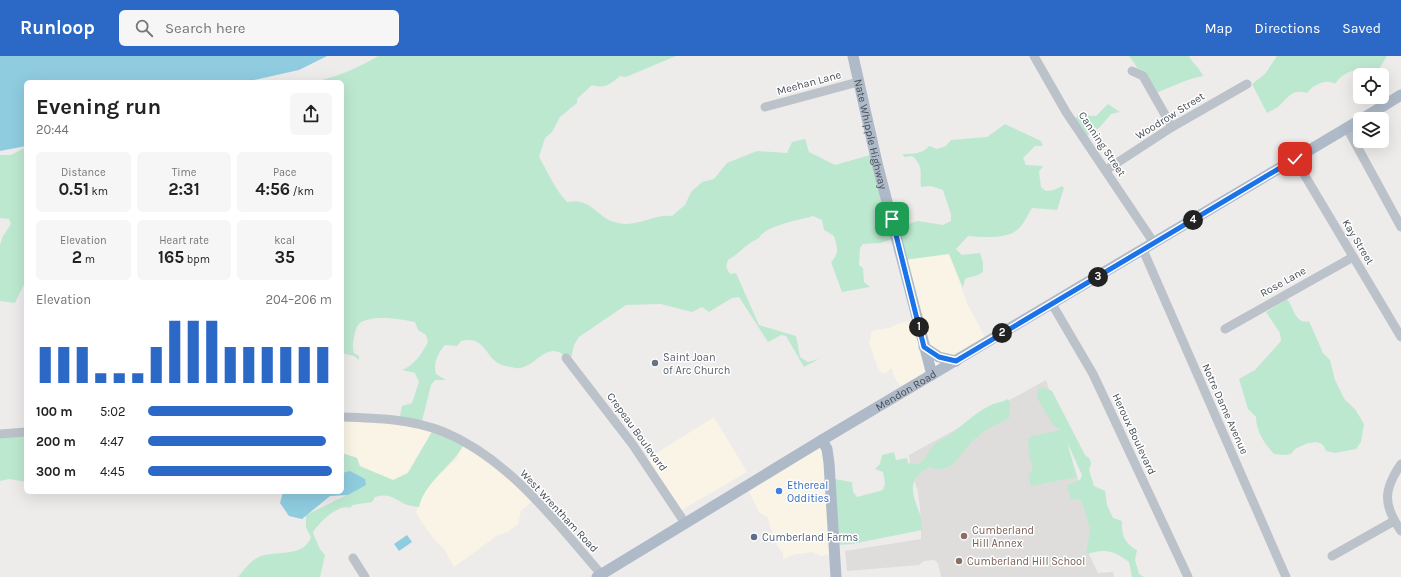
<!DOCTYPE html>
<meta charset="utf-8">
<style>
:root{--surface:#fff;--page:#f6f6f6;--text:#222;--muted:#767676;--accent:#2c69c7}
body{margin:0;font-family:Karla,sans-serif;background:var(--page);color:var(--text);height:100vh;display:flex;flex-direction:column;font-size:15px;white-space:nowrap}
*{box-sizing:border-box;margin:0}
p{font-size:13px;color:var(--muted)}
.icon{flex:none;width:22px;height:22px;fill:none;stroke:currentColor;stroke-width:2;stroke-linecap:round;stroke-linejoin:round}
.map{position:relative;flex:1;overflow:hidden}
.details{position:absolute;left:24px;top:24px;width:320px;height:414px;display:flex;flex-direction:column;background:var(--surface);border-radius:6px;box-shadow:0 4px 16px #0002}
.details>*{flex:none}
.buttons{position:absolute;left:1353px;top:12px;display:grid;gap:8px}
.buttons a{display:grid;place-items:center;width:36px;height:36px;border-radius:6px;background:var(--surface);box-shadow:0 4px 16px #0002;font-size:20px}
.pin{position:absolute;display:grid;place-items:center;width:34px;height:34px;color:#fff;margin:-17px;border-radius:8px;box-shadow:0 2px 6px #0006}
.km{position:absolute;width:20px;height:20px;margin:-10px;border-radius:50%;background:#222;color:#fff;font-size:11px;line-height:20px;text-align:center}
.round{display:grid;place-items:center;flex:none;width:42px;height:42px;border-radius:6px;background:var(--page)}
.overview{display:flex;align-items:center;justify-content:space-between;height:68px;padding:0 12px}
h1{font-size:22px;font-weight:700;line-height:30px}
.metrics{display:grid;grid-template-columns:repeat(3,1fr);gap:6px;height:68px;padding:4px 12px}
.metrics div{display:grid;align-content:center;border-radius:6px;background:var(--page);text-align:center}
.metrics b{font-size:17px;font-weight:700}
.metrics small{font-size:11px;font-weight:400}
.metrics p{font-size:11px}
.chart{height:112px;padding:8px 12px}
.chart p{display:flex;justify-content:space-between}
.chart svg{width:100%;height:72px;margin-top:4px;stroke:var(--accent);stroke-width:6}
ul{padding:0 12px;list-style:none;font-size:13px}
li{display:grid;grid-template-columns:64px 48px 1fr;align-items:center;height:30px}
li i{height:10px;border-radius:5px;background:var(--accent)}
header{display:flex;align-items:center;gap:24px;box-sizing:border-box;height:56px;padding:0 20px;background:var(--accent);color:#fff}
header strong{font-size:19px}
nav{display:flex;gap:22px;margin-inline-start:auto;font-size:14px}
.search{width:280px;height:36px;background:var(--page);display:flex;align-items:center;gap:10px;box-sizing:border-box;padding:0 14px;border-radius:6px;color:var(--muted);font-size:15px}
.map>svg:first-child{display:block}
.commercial{fill:#f9f4e5}
.education{fill:#dfdddc}
.green{fill:#bde8d0}
.water{fill:#8fcce0}
.lines{fill:none;stroke-linecap:round;stroke-linejoin:round}
.minor{stroke:#bbc2c9;stroke-width:9}
.major{stroke:#aebac8;stroke-width:11}
.route-casing{stroke:#fff;stroke-width:8}
.route{stroke:#1a73e8;stroke-width:5}
.worship-dot{fill:#6b7280;stroke:#fff;stroke-width:1.5}
.shop-dot{fill:#3f7fe0;stroke:#fff;stroke-width:1.5}
.education-dot{fill:#8d6e63;stroke:#fff;stroke-width:1.5}
.service-dot{fill:#5c6f8a;stroke:#fff;stroke-width:1.5}
.labels{text-anchor:middle;dominant-baseline:central;stroke-width:3;stroke-linejoin:round;paint-order:stroke}
.street-label{font-size:11px;fill:#464e56;stroke:#fff}
.worship-label{font-size:11px;fill:#5b616d;stroke:#fff;text-anchor:start}
.shop-label{font-size:11px;fill:#366cbe;stroke:#fff;text-anchor:start}
.education-label{font-size:11px;fill:#785e54;stroke:#fff;text-anchor:start}
.service-label{font-size:11px;fill:#4e5e75;stroke:#fff;text-anchor:start}
</style>
<header>
<strong>Runloop</strong>
<div class="search"><svg class="icon" aria-label="search" viewBox="0 0 24 24"><circle cx="10" cy="10" r="6"/><path d="M15 15l6 6"/></svg>Search here</div>
<nav><a>Map</a><a>Directions</a><a>Saved</a></nav>
</header>
<div class="map">
<svg width="1401" height="521" viewBox="0 0 1401 521">
<rect width="100%" height="100%" fill="#eeebeb"/>
<g class="commercial">
<polygon points="949,197 968,249 988,287 905,337 894,321 892,312 884,318 879,315 869,287 872,275 889,272 900,267 918,264 904,204"/>
<polygon points="343,361 433,374 407,417 393,424 359,410 357,402 342,397"/>
<polygon points="714,361 747,416 680,455 647,403"/>
<polygon points="826,385 836,497 821,500 812,496 792,499 783,503 783,497 777,490 777,484 773,481 768,462 759,456 747,432"/>
<polygon points="463,390 493,406 533,444 521,455 518,468 508,476 498,479 454,511 444,493 433,482 420,464 416,456 421,442 431,426 456,403"/>
</g>
<polygon class="education" points="1046,324 1096,479 1089,498 1098,517 1113,516 1114,521 941,521 938,507 934,504 924,505 919,509 847,515 845,495 921,483 921,462 918,435 911,417 909,399"/>
<g class="green">
<path d="M378,0H676L626,21L620,20C611,28 604,33 592,29L577,43V47L560,61L552,76L545,82L539,101C549,118 554,132 567,146C590,141 595,159 614,166C637,173 652,158 672,160L685,149L691,136L702,126L714,123L727,107L757,95L787,97L792,86L805,83L809,96L835,109L877,97L897,172L918,165L943,169L951,165V158L943,134L931,130L921,131C919,118 925,111 912,100L905,101L902,98C913,98 922,98 929,90L937,93L946,90L951,84L987,81L1005,68L1041,85L1043,90H1035L1023,102L1026,109L1043,110L1039,116L1041,131L1046,135L1054,134L1062,130L1064,132L1057,154L1032,152C1028,158 1025,166 1020,171C1010,184 982,181 968,180L956,193L962,199L980,197L983,206V216C977,221 971,220 965,223L963,232L949,198L904,204L898,181L880,187L863,188L860,192L859,209L863,212L864,226L870,231L842,236L831,206C840,197 837,191 834,180L824,174L822,164L813,160C799,164 765,170 759,182C747,187 739,198 728,204L726,211L730,218L736,217L759,269L796,280L800,301L808,306L819,303L804,311L786,280L781,279L768,286L739,241L732,242L709,256L702,251L692,256L661,248L626,249L579,281L574,289L570,308C568,305 565,300 562,298C545,286 533,315 515,312C509,311 499,309 495,305C483,294 482,280 461,285L457,290L445,289C438,297 433,307 436,318L446,324H435L431,329L421,369L399,365L402,350L412,347L419,326L415,317L402,314C414,310 422,297 428,286L426,279L418,274L415,266C402,263 372,258 360,267C356,271 355,276 354,281C353,287 352,291 354,297L359,300V304L354,300L342,297V26H312C335,22 358,12 378,0Z"/>
<path d="M1129,0H1189C1193,8 1200,12 1203,20C1187,23 1171,31 1156,37C1144,28 1139,12 1129,0Z"/>
<path d="M1277,0H1387L1379,13L1370,19C1359,8 1342,17 1335,28C1326,22 1313,29 1307,37C1292,33 1290,40 1281,48C1278,52 1272,54 1267,57L1252,28L1265,18Z"/>
<polygon points="1108,48 1120,56 1111,58 1100,71 1084,82 1073,65 1078,59 1096,60"/>
<polygon points="26,91 26,224 15,247 0,245 0,189 3,180 11,168 9,163 0,162 0,99 11,99"/>
<path d="M1287,243C1294,251 1295,269 1309,265L1323,297L1330,304L1335,324L1345,344L1355,353L1364,368L1361,386L1356,393L1335,397L1326,395C1322,381 1307,387 1297,392C1294,393 1293,397 1290,398C1285,400 1279,398 1274,398C1264,387 1256,375 1256,361L1248,353L1239,323L1255,314L1281,285L1280,277L1266,256Z"/>
<path d="M1042,331L1052,335L1085,399L1090,403L1091,408L1089,414L1094,430L1105,435L1107,449L1113,462L1122,465C1121,479 1125,488 1137,494L1135,504L1139,518L1144,521H1132L1129,506C1121,500 1112,494 1102,495C1096,495 1092,498 1086,497L1090,474L1082,446L1077,443L1071,444L1067,429L1080,424L1082,419L1067,386L1077,421L1031,430L1028,417L1033,415L1029,400L1028,383L1032,380L1061,374L1054,370L1037,342L1038,333Z"/>
<path d="M1007,343L1010,347L1009,362C998,368 986,373 977,381C959,394 957,420 929,411C906,423 912,438 920,458C922,463 922,469 922,474L852,488L837,489L834,423L852,426L853,436L857,441L883,434L885,427L883,416L875,413L880,408L882,399L894,396L896,404L907,402L908,407C927,412 925,397 935,388C939,384 946,382 951,378C964,368 977,355 993,348C998,346 1002,347 1007,343Z"/>
<path d="M433,374L463,390C450,412 425,426 419,451C414,450 407,450 403,447C392,441 387,437 375,441L372,446L353,449L350,452C339,447 317,468 313,477L320,493L325,499L320,521H238C243,515 249,507 255,503C272,492 303,504 311,481L306,472V459L355,435L354,419L342,416V397L357,402L360,410L393,424L408,417Z"/>
<polygon points="26,376 26,426 9,423 0,425 0,378"/>
</g>
<g class="water">
<polygon points="0,0 327,0 299,14 245,26 26,26 26,90 0,95"/>
<polygon points="350,415 365,423 366,429 348,439 330,440 302,463 289,460 280,447 283,436 342,436 342,417"/>
<polygon points="407,479 412,486 399,495 394,488"/>
</g>
<g class="lines">
<g class="minor">
<polyline points="1034,0 1066,56 1154,187"/>
<polyline points="1132,15 1143,20 1172,71"/>
<polyline points="765,51 858,26"/>
<polyline points="1347,72 1401,171"/>
<polyline points="1295,103 1401,281"/>
<polyline points="1106,114 1172,71 1247,28"/>
<polyline points="1143,194 1286,521"/>
<polyline points="1052,248 1093,318 1188,521"/>
<polyline points="1225,273 1353,201"/>
<polyline points="566,302 633,389 685,467"/>
<path d="M342,361C376,362 412,363 444,376C509,403 556,466 601,518"/>
<polyline points="0,378 26,376"/>
<path d="M1401,408C1383,434 1383,449 1401,475"/>
<polyline points="1332,500 1394,465"/>
<polyline points="353,502 365,521"/>
</g>
<g class="major">
<path id="s1" d="M853,0L878,111L932,319"/>
<polyline points="1362,63 1401,39"/>
<polyline points="924,291 939,301 956,305"/>
<polyline points="822,384 827,393 829,407 836,521"/>
<path id="s2" d="M597,521L822,384L1360,64"/>
</g>
</g>
<g class="lines">
<defs>
<polyline id="route" points="892,163 924,291 939,301 956,305 1295,103"/>
</defs>
<use href="#route" class="route-casing"/>
<use href="#route" class="route"/>
</g>
<circle class="worship-dot" cx="655" cy="307" r="4"/>
<circle class="shop-dot" cx="779" cy="435" r="4"/>
<g class="education-dot">
<circle cx="964" cy="480" r="4"/>
<circle cx="959" cy="505" r="4"/>
</g>
<circle class="service-dot" cx="754" cy="481" r="4"/>
<g class="labels">
<g class="street-label">
<text transform="translate(809 27) rotate(-15)">Meehan Lane</text>
<text transform="translate(1170 60) rotate(-32)">Woodrow Street</text>
<text stroke="none"><textPath href="#s1" startOffset="80">Nate Whipple Highway</textPath></text>
<text transform="translate(1102 88) rotate(56)">Canning Street</text>
<text transform="translate(1358 186) rotate(59)">Kay Street</text>
<text transform="translate(1283 226) rotate(-29)">Rose Lane</text>
<text stroke="none"><textPath href="#s2" startOffset="361">Mendon Road</textPath></text>
<text transform="translate(1225 353) rotate(66)">Notre Dame Avenue</text>
<text transform="translate(637 376) rotate(54)">Crepeau Boulevard</text>
<text transform="translate(1134 378) rotate(65)">Heroux Boulevard</text>
<text transform="translate(559 455) rotate(47)">West Wrentham Road</text>
</g>
<g class="worship-label">
<text x="663" y="301">Saint Joan<tspan x="663" dy="13">of Arc Church</tspan></text>
</g>
<g class="shop-label">
<text x="787" y="429">Ethereal<tspan x="787" dy="13">Oddities</tspan></text>
</g>
<g class="education-label">
<text x="972" y="474">Cumberland<tspan x="972" dy="13">Hill Annex</tspan></text>
<text x="967" y="505">Cumberland Hill School</text>
</g>
<g class="service-label">
<text x="762" y="481">Cumberland Farms</text>
</g>
</g>
</svg>
<div class="buttons">
<a><svg class="icon" aria-label="locate" viewBox="0 0 24 24"><circle cx="12" cy="12" r="6"/><path d="M12 2v4M12 18v4M2 12h4M18 12h4"/></svg></a>
<a><svg class="icon" aria-label="layers" viewBox="0 0 24 24"><path d="M12 4l9 5-9 5-9-5zM3 14l9 5 9-5"/></svg></a>
</div>
<div class="pin" style="left:892px;top:163px;background:#1e9e55"><svg class="icon" aria-label="arrive" viewBox="0 0 24 24"><path d="M6 21V4h12l-3 4 3 4H6"/></svg></div>
<div class="pin" style="left:1295px;top:103px;background:#d93025"><svg class="icon" aria-label="check" viewBox="0 0 24 24"><path d="M5 12l5 5 9-10"/></svg></div>
<b class="km" style="left:919px;top:271px">1</b>
<b class="km" style="left:1002px;top:277px">2</b>
<b class="km" style="left:1098px;top:221px">3</b>
<b class="km" style="left:1193px;top:164px">4</b>
<section class="details">
<div class="overview"><div><h1>Evening run</h1><p>20:44</p></div><a class="round"><svg class="icon" aria-label="share" viewBox="0 0 24 24"><path d="M12 15V3M7 8l5-5 5 5M5 13v7h14v-7"/></svg></a></div>
<div class="metrics">
<div><p>Distance</p><b>0.51<small> km</small></b></div>
<div><p>Time</p><b>2:31</b></div>
<div><p>Pace</p><b>4:56<small> /km</small></b></div>
</div>
<div class="metrics">
<div><p>Elevation</p><b>2<small> m</small></b></div>
<div><p>Heart rate</p><b>165<small> bpm</small></b></div>
<div><p>kcal</p><b>35</b></div>
</div>
<div class="chart"><p><span>Elevation</span>204–206 m</p>
<svg viewBox="0 0 160 44" preserveAspectRatio="none"><path d="M5 44V22M15 44V22M25 44V22M35 44V38M45 44V38M55 44V38M65 44V22M75 44V6M85 44V6M95 44V6M105 44V22M115 44V22M125 44V22M135 44V22M145 44V22M155 44V22"/></svg>
</div>
<ul>
<li><b>100 m</b>5:02<i style="width:79%"></i></li>
<li><b>200 m</b>4:47<i style="width:97%"></i></li>
<li><b>300 m</b>4:45<i style="width:100%"></i></li>
</ul>
</section>
</div>
